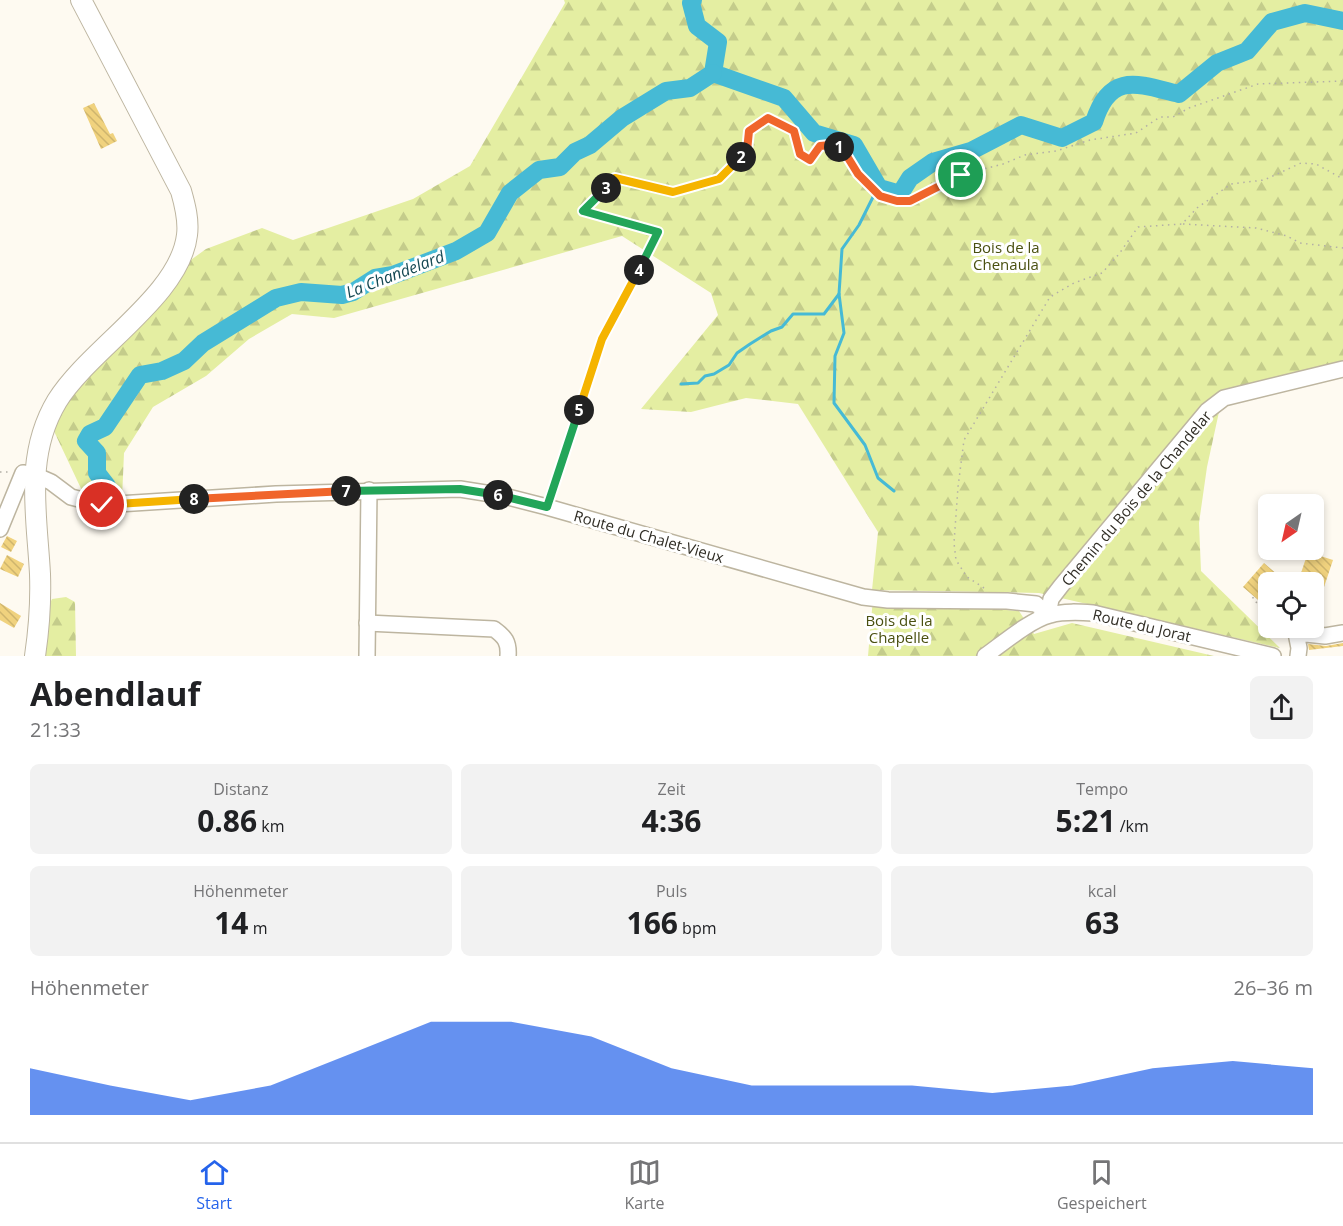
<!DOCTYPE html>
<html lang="de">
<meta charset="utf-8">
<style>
:root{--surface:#fff;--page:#f2f2f2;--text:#202124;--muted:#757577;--line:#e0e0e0;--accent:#2563eb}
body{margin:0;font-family:"Open Sans",sans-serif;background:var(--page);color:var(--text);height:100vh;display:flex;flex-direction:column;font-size:22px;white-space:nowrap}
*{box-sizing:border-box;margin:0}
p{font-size:20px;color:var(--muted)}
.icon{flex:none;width:33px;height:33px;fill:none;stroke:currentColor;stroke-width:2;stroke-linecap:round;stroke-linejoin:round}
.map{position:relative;height:656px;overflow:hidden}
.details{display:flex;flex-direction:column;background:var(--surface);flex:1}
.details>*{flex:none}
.needle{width:39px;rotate:214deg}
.tools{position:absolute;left:1258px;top:494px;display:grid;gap:12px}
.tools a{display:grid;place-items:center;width:66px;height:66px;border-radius:9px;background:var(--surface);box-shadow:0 3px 9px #0003;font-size:30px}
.pin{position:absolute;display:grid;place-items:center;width:51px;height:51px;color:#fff;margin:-26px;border:3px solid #fff;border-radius:50%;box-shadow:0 2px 6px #0007}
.km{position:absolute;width:30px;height:30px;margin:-15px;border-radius:50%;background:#222;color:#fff;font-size:16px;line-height:30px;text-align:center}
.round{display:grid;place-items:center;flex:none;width:63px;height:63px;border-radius:9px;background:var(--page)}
.overview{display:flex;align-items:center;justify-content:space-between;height:102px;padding:0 30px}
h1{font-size:33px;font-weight:700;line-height:45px}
.stats{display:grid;grid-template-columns:repeat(3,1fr);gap:9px;height:102px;padding:6px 30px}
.stats div{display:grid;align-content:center;border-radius:9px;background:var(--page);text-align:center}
.stats b{font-size:30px;font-weight:700}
.stats small{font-size:16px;font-weight:400}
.stats p{font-size:16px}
.chart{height:168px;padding:12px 30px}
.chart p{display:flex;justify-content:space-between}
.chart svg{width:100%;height:108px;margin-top:6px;fill:var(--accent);opacity:.7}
.tab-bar{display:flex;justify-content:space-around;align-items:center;height:84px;border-top:2px solid var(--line);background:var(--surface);font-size:16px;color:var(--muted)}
.tab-bar a{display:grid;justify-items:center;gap:3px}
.tab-bar .selected{color:var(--accent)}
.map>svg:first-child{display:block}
.forest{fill:url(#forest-firs)}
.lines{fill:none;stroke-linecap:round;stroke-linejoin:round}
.stream{stroke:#46bad5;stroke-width:3}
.river{stroke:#46bad5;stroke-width:18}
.building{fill:url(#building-back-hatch)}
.minor-casing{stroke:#bdb5a0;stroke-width:18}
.major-casing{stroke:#bdb5a0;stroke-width:22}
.path{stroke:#b3afa6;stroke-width:1.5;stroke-dasharray:1.5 4.5;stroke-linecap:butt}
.minor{stroke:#fff;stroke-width:15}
.major{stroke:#fff;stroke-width:20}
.split-1-casing{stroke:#fff;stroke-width:12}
.split-2-casing{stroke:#fff;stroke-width:12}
.split-3-casing{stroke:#fff;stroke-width:12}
.split-4-casing{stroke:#fff;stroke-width:12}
.split-5-casing{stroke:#fff;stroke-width:12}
.split-6-casing{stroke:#fff;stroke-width:12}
.split-7-casing{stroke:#fff;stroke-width:12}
.split-8-casing{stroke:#fff;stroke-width:12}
.split-9-casing{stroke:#fff;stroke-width:12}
.split-1{stroke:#f0652b;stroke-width:8}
.split-2{stroke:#f0652b;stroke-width:8}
.split-3{stroke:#f5b400;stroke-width:8}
.split-4{stroke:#22a559;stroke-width:8}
.split-5{stroke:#f5b400;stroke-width:8}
.split-6{stroke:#22a559;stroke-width:8}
.split-7{stroke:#22a559;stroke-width:8}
.split-8{stroke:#f0652b;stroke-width:8}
.split-9{stroke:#f5b400;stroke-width:8}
.labels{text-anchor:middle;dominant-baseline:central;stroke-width:6;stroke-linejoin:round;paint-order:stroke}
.park-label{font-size:15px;fill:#4a5011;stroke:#fff}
.street-label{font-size:15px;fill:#302d25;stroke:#fff}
.water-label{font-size:16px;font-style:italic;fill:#154853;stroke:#fff}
</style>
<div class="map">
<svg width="1343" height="656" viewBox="0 0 1343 656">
<defs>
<pattern id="forest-firs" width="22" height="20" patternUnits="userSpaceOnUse" patternTransform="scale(1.5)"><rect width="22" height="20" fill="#e4eea2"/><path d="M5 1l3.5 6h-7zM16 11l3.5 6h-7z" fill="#c4cc8b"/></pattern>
<pattern id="building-back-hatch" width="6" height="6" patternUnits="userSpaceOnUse" patternTransform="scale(1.5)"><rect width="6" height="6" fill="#f0d27e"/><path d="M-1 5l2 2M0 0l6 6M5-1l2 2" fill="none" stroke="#ceb56d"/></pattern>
</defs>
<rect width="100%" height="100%" fill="#fefaf1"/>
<g class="forest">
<polygon points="564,0 1343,0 1343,365 1224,389 1207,467 1199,523 1201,571 1280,648 1039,593 872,590 878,532 798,404 746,398 691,412 641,409 718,315 711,293 622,236 334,318 292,314 249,339 206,376 153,407 124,453 122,499 85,497 52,427 59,408 188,262 206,249 262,228 293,240 413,199 470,166 565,3"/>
<polygon points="66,597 75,602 76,656 44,656 48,636 49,605 52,599"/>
<polygon points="873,598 1019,611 1034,634 1072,623 1214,656 868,656"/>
</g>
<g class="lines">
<g class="stream">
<polyline points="878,188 879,188"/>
<polyline points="873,197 859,225 842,249 839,294 844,333 835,356 834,403 865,445 878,478 894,491"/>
<polyline points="681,384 698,383 705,376 714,374 729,365 737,353 750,344 771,331 782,327 793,314 824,314 839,294"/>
</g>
<g class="river">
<path d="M693,0L691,3L697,26L718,42L713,73L784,98L814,133L854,145L879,188L900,194L910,178L933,162L971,151L1021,125L1062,138L1094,122C1110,71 1138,84 1179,94L1217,63L1247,51L1272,22L1305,13L1343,21"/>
<polyline points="107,486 97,473 97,453 86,441 90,434 105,427 140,375 162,371 184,361 203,343 276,298 301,292 342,295 353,292 375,278 393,275 456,251 487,233 510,193 539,170 560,167 575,152 590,145 622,118 666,91 690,88 713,73"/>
</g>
</g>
<g class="building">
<polygon points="94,103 110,134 113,133 117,141 101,149 83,108"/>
<polygon points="7,536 17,541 11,552 1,547"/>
<polygon points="1308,552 1333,560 1323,590 1314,587 1314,582 1298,582"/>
<polygon points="7,555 24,564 18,577 0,569"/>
<polygon points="1264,563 1286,582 1269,582 1269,599 1264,605 1243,587"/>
<polygon points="0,603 21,616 14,628 0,620"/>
<polygon points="1343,643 1343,646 1309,650 1308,644 1326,646"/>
</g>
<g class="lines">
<defs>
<g id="minor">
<polyline points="0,529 23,473 35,475 51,482 71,497 102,505 276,494 460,489 504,496 547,507 863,597 888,600 1007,601 1036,604 1048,615 1051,599 1061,586 1207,411 1224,398 1343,369"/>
<path d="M367,623L494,629C505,637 509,642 508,656"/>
<polyline points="367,656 369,490"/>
<path d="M985,656C1002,644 1030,620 1050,615C1064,611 1079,612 1093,613L1273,656"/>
<polyline points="1298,656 1299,648 1296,633 1325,636 1343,633"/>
</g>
<path id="major" d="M35,656C39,629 41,602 40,574C37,515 24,456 57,401C90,348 180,296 187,235C189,220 185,205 181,191L81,0"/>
</defs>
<use href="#minor" class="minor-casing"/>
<use href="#major" class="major-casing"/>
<g class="path">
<polyline points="1183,224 1256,228 1287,236 1300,243 1343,248"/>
<polyline points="0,472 8,472"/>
<polyline points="551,494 602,339 658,232 583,211 615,179 673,192 719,179 747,151 749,131 768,118 794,131 800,154 810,160 820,146 830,145 842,148 858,174 880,197 897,201 910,201 961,175 1003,164 1025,155 1056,151 1090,140 1136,133 1160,117 1173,117 1189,108 1258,84 1343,81"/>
<polyline points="984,588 967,577 956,560 954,543 958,487 964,440 1050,297 1074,283 1102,273 1119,254 1138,227 1182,224 1197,208 1231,184 1264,180 1301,163 1316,164 1343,179"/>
<polyline points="1253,597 1253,599 1269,615"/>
</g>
<use href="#minor" class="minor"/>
<use href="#major" class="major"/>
</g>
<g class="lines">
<defs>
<polyline id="split-1" points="839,147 842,148 858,174 880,196 897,201 910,201 961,175"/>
<polyline id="split-2" points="741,157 747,151 749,131 768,118 794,131 800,154 810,160 820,146 830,145 839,147"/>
<polyline id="split-3" points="606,188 615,178 673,192 719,179 741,157"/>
<polyline id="split-4" points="606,188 583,211 658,232 639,270"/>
<polyline id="split-5" points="579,410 602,339 639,270"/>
<polyline id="split-6" points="498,495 547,507 579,410"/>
<polyline id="split-7" points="346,491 460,489 498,495"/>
<polyline id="split-8" points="194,499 346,491"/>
<polyline id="split-9" points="102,505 194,499"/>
</defs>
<use href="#split-1" class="split-1-casing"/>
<use href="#split-2" class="split-2-casing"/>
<use href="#split-3" class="split-3-casing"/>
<use href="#split-4" class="split-4-casing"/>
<use href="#split-5" class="split-5-casing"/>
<use href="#split-6" class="split-6-casing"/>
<use href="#split-7" class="split-7-casing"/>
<use href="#split-8" class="split-8-casing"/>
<use href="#split-9" class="split-9-casing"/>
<use href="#split-1" class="split-1"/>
<use href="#split-2" class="split-2"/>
<use href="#split-3" class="split-3"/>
<use href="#split-4" class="split-4"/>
<use href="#split-5" class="split-5"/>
<use href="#split-6" class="split-6"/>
<use href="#split-7" class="split-7"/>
<use href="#split-8" class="split-8"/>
<use href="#split-9" class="split-9"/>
</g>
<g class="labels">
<g class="park-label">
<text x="1006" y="247">Bois de la<tspan x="1006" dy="17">Chenaula</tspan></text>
<text x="899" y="620">Bois de la<tspan x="899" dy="17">Chapelle</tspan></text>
</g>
<g class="street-label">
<text transform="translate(1136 498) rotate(-50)">Chemin du Bois de la Chandelar</text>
<text transform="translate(649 536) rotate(16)">Route du Chalet-Vieux</text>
<text transform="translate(1142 625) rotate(13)">Route du Jorat</text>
</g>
<g class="water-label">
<text transform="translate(395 274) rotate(-21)">La Chandelard</text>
</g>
</g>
</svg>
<div class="tools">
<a><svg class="needle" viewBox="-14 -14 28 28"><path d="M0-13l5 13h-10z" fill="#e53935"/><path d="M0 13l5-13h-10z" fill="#757577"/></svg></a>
<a><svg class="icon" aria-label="locate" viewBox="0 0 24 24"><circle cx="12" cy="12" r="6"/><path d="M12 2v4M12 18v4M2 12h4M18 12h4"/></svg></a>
</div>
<div class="pin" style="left:961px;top:175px;background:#1e9e55"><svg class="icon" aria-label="arrive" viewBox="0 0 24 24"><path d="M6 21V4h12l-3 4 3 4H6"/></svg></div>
<div class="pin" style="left:102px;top:505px;background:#d93025"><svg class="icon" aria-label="check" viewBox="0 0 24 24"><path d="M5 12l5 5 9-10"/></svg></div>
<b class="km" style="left:839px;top:147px">1</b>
<b class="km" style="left:741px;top:157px">2</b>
<b class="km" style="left:606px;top:188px">3</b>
<b class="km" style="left:639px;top:270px">4</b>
<b class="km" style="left:579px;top:410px">5</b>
<b class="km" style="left:498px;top:495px">6</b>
<b class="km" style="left:346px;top:491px">7</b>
<b class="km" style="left:194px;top:499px">8</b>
</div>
<section class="details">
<div class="overview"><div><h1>Abendlauf</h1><p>21:33</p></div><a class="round"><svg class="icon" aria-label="share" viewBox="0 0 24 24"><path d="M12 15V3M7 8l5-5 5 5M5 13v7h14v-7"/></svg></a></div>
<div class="stats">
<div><p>Distanz</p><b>0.86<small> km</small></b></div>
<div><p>Zeit</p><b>4:36</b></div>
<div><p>Tempo</p><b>5:21<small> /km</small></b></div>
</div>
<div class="stats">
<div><p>Höhenmeter</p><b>14<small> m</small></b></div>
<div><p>Puls</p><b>166<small> bpm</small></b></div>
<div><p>kcal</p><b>63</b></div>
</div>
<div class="chart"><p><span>Höhenmeter</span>26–36 m</p>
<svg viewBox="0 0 160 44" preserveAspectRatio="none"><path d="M0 44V25L10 32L20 38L30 32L40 19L50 6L60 6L70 12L80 25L90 32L100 32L110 32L120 35L130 32L140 25L150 22L160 25V44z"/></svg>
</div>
</section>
<nav class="tab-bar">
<a class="selected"><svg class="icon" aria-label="home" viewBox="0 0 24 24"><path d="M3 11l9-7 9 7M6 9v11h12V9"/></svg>Start</a>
<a><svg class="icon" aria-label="map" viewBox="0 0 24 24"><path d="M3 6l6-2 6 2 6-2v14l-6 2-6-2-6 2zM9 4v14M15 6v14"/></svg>Karte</a>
<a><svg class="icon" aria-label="saved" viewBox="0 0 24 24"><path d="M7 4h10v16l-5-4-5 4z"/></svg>Gespeichert</a>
</nav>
